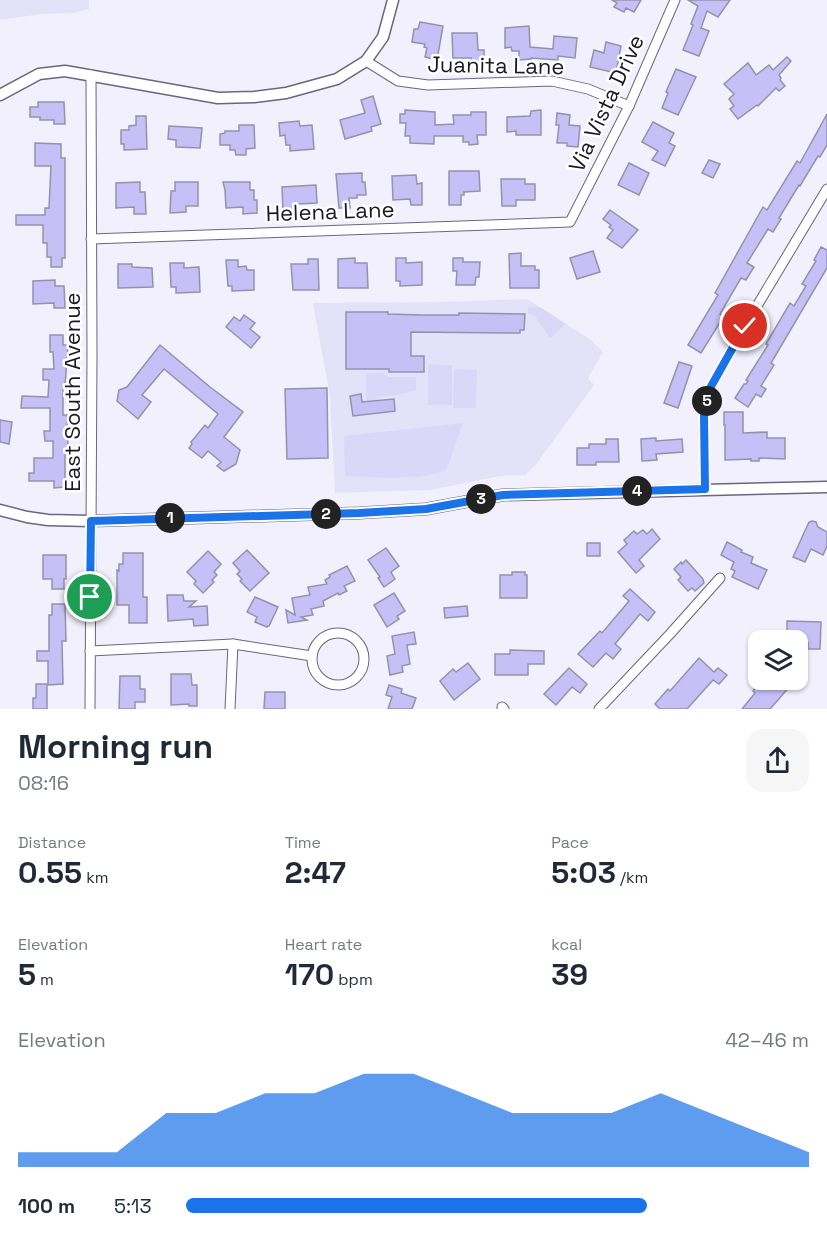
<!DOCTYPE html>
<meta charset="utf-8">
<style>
:root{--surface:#fff;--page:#f6f6f7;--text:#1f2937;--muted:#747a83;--accent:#1a73e8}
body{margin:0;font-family:"Space Grotesk",sans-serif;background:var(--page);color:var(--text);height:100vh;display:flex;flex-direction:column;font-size:22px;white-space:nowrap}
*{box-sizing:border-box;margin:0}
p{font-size:20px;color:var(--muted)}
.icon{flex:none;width:33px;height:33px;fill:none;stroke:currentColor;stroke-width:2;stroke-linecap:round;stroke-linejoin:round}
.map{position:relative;height:709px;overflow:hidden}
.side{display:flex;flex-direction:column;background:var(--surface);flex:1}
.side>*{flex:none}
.controls{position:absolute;left:748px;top:630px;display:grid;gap:12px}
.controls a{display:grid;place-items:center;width:60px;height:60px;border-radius:12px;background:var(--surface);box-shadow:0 2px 4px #0004;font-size:30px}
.pin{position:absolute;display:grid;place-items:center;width:51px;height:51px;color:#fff;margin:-26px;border:3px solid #fff;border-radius:50%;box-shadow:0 2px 6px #0007}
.km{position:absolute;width:30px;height:30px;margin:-15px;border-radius:50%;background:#222;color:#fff;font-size:16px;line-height:30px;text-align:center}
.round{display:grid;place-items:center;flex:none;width:63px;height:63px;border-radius:18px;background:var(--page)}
.overview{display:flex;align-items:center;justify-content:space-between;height:102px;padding:0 18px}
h1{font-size:33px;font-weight:700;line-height:45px}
.figures{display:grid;grid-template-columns:repeat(3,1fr);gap:9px;height:102px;padding:6px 18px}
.figures div{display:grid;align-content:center}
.figures b{font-size:30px;font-weight:700}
.figures small{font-size:16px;font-weight:400}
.figures p{font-size:16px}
.chart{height:168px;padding:12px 18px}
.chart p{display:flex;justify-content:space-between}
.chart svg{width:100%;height:108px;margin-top:6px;fill:var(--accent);opacity:.7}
ul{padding:0 18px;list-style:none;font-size:20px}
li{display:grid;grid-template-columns:96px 72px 1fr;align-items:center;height:45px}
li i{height:15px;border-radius:8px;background:var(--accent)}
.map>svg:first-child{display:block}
.built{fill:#e4e2f9}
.green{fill:#dbd7f9}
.building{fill:#c7c0f6;stroke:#9591ad;stroke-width:1.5}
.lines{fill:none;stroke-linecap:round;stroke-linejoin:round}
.minor-casing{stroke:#696680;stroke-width:11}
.tertiary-casing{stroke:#696680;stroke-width:13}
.minor{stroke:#fff;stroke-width:9}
.tertiary{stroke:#fff;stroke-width:10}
.route-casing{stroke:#fff;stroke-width:12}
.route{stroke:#1a73e8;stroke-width:8}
.labels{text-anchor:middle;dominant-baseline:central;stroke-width:5;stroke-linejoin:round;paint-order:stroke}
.street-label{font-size:22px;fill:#191823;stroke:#fff}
</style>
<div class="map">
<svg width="827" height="709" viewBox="0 0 827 709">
<rect width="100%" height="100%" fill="#f1f0fc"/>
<g class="built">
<polygon points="0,0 89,0 89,9 73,13 41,14 0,20"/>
<polygon points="527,299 591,340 603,352 588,378 594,385 534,467 530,470 526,475 500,476 430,490 335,493 330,396 313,303 439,302"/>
</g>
<g class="green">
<polygon points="528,307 540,307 566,324 550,338 534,315 528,314"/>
<polygon points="428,364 452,365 452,405 428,405"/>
<polygon points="454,369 477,370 476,408 453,408"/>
<polygon points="366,373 382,373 389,377 416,377 416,390 397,395 376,397 377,401 366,402"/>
<path d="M463,423L447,468C432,482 367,477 345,476L344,436Z"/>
</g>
<g class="building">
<polygon points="612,0 641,0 634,12 626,8 624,12 614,7 617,3"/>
<polygon points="688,0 730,0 718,17 707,11 701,28 709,31 699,56 683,50 693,25 691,24 698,6"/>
<polygon points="420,22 443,26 437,60 425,57 427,48 424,47 425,44 412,42 414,29 418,29"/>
<polygon points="529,26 530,47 553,49 554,36 577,38 575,58 558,56 558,60 531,58 531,59 519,60 519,51 512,51 511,47 505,48 505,28"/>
<polygon points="452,33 477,33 478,50 484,50 484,63 471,63 471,58 453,58"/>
<polygon points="606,42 621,46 616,73 590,67 594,50 604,53"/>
<polygon points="787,57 791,61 779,75 781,78 780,80 785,86 779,91 776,88 758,106 757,105 738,119 730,109 734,106 729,99 734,94 724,84 748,63 756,75 769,65 773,70"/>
<polygon points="676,69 696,77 678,115 662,108 668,93 666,92"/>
<polygon points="373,96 381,124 371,127 372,131 345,139 340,120 365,113 361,100"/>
<polygon points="38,102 64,102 65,124 54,124 54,120 40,120 40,117 30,117 30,107 38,107"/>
<polygon points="405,110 435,112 435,125 454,124 453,115 471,115 471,112 486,112 486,135 477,135 478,144 469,145 469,142 463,142 463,136 434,136 434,144 410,143 410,136 405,136 406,123 400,123 400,114 405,114"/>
<polygon points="541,110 541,135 516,135 516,131 507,132 507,117 530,116 531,111"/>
<polygon points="557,113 570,115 569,125 580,126 578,147 567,146 567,143 557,143 559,125 556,125"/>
<polygon points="827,114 827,145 820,157 818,156 800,186 799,185 779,218 781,219 773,232 768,229 747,263 754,267 746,280 741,278 720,314 724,316 701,353 688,345 718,295 715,293 763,207 767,210 797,161 800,163"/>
<polygon points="136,116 146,116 147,149 124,150 124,144 121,144 121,130 129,130 129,126 136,125"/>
<polygon points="299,121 300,126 312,125 314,149 290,151 290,145 286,145 285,135 280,136 279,123"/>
<polygon points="653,122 674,133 669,143 675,146 665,166 652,160 658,151 642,142"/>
<polygon points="239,125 254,125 255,148 246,149 246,155 236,155 235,150 230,150 230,145 220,145 220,134 225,133 225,131 239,131"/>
<polygon points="169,126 202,128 200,148 176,147 176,140 168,139"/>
<polygon points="35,143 61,144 61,158 65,158 65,258 62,258 62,267 51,267 51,257 47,257 47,243 43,243 43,225 16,225 16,215 45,215 45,208 49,208 51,166 35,166"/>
<polygon points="709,160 720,164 713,178 702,173"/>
<polygon points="629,163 649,173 639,195 618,185"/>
<polygon points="449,171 479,171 480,191 464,192 464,195 461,195 461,205 449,205"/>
<polygon points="362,173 362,182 365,182 366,195 357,195 357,198 349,198 350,208 339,208 336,174"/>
<polygon points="416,175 417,184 422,183 422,205 411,205 410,199 393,200 392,176"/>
<polygon points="501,179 525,179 525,184 535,184 535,200 516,200 516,206 502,206"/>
<polygon points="140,182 140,192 145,192 146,214 134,214 134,207 116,208 116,183"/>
<polygon points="175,182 198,182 198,206 186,206 186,212 170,213 171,191 175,191"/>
<polygon points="223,182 250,182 250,190 254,190 254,200 257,200 257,213 243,214 243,207 226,208 225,190"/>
<polygon points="316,185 317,203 297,204 297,210 283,211 282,187"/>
<polygon points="610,210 638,230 622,248 607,238 613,230 609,227 611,225 603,219"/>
<polygon points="821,247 827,250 827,268 771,363 774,365 761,386 766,389 761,397 756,394 748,407 735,398 744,384 746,384 748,381 746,380 768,345 766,344 790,303 794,306 806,286 802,284 816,261 814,260"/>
<polygon points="593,251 600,272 577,279 570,258"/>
<polygon points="521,253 521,266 535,266 535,270 539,270 539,288 510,288 509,254"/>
<polygon points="355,258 355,263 367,263 368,288 338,288 338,259"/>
<polygon points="396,258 406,258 406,263 422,262 422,285 400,286 400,281 396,281"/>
<polygon points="453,258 463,258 463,262 480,262 479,277 476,277 475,285 456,285 457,271 453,271"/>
<polygon points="308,259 318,259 319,290 293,290 291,264 308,264"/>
<polygon points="226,260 238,260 238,267 246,266 247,270 254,270 254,290 232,291 232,286 228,286"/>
<polygon points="170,263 184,263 184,268 199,267 200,292 176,293 176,287 171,287"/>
<polygon points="118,264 132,264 132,267 152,268 153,287 118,288"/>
<polygon points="55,280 55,286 64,286 65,308 54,308 54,303 33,304 33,281"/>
<polygon points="346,312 388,312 388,314 422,315 459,315 459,313 525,314 524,330 520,330 520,333 411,332 411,356 424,356 424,372 389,372 389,369 346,369"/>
<polygon points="244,315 255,323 250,329 260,337 251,348 226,327 234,317 240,321"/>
<polygon points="50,335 63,335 63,345 68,345 65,386 63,386 63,415 67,415 68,442 67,450 65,450 65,487 54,488 54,481 29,481 29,473 34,473 34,458 53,458 53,441 45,441 44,431 50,431 50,408 21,408 22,396 48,397 49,380 43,380 43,369 54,369 53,352 50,352"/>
<polygon points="160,345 210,387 243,412 224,437 240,450 236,464 224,471 217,466 221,462 208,451 202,458 189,448 192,444 191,442 205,425 208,428 218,414 164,369 142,395 151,402 138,419 117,401 119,390 127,387"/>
<polygon points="679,362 692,366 678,408 664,403"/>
<polygon points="327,388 328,458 287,459 285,389"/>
<polygon points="361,394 362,402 394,399 395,411 353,416 350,396"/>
<polygon points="724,412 743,412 743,433 767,432 767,438 785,438 785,459 759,458 759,461 751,461 751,459 725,460 725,425 724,425"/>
<polygon points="0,420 12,422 9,444 0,442"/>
<polygon points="656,438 656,441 682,439 683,452 656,454 657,460 642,461 641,439"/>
<polygon points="606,439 618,439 619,462 596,462 596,465 577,465 577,448 589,448 589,444 606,444"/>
<polygon points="812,521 816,522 818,527 827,532 827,546 823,555 811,549 805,562 793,557 809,522"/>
<polygon points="652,529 660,539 639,560 644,566 636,573 618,552 627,544 624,540 634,531 637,534 643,530 647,534"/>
<polygon points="727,542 742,550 741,552 753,557 751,563 767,570 758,589 732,577 735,571 731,569 734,562 721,555"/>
<rect x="587" y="543" width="13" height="13"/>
<polygon points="386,548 399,566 391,572 395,579 384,587 378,578 380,577 368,560"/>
<polygon points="247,550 269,573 250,591 240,581 242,579 237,574 240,571 233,563"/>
<polygon points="208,551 221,564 214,572 217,575 212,580 214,582 203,593 194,584 196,581 187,572"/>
<polygon points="123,553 143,553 143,597 147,597 147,623 129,623 129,605 117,605 117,570 119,571 119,564 123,564"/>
<polygon points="43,555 66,555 66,579 64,579 64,589 52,589 52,579 43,579"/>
<polygon points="686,560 703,579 704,583 695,591 692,588 688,591 678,580 681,577 674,569 681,562 682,564"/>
<polygon points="347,566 355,581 344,586 347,591 339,595 338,593 323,601 324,606 311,609 313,615 301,617 307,620 288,623 286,610 295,615 292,598 310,595 308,587 327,584 325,580 330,577 329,575"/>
<polygon points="512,572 525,572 525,575 527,575 527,598 500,598 500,575 512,575"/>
<polygon points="630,589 655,612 648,621 640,614 615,644 621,649 613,659 606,653 593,667 578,654 600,631 602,633 629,601 623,596"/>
<polygon points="394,593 405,611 397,616 399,619 387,627 374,605"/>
<polygon points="167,595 183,595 184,601 196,601 189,607 207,606 208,625 194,626 193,619 168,621"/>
<polygon points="255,597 278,607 269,626 268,626 267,627 255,622 257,617 247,612"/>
<polygon points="52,604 65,604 66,641 62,641 63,684 48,685 48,661 37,661 37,651 49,651 49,615 52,615"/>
<polygon points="467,606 468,616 445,618 444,608"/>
<polygon points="787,621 821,622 820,649 808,649 808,643 798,642 798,640 787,640"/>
<polygon points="414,632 416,644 407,645 410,664 402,666 403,672 390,675 387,656 395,654 392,636"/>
<polygon points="510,650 544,651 544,664 528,664 528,675 495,675 495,654 510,654"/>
<polygon points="699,658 714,672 718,668 727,675 719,684 713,680 687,709 660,709 655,704 668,689 670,691"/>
<polygon points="468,663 480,679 454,700 440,681 453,669 456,672"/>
<polygon points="569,668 587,684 580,693 572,687 556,705 544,694"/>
<polygon points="171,674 191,674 192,685 197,685 197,706 189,706 189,704 171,705"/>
<polygon points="120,676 140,676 140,689 145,689 145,702 135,702 135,709 119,709"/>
<polygon points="761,680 765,683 769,680 792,680 789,683 791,685 770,709 742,709 755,693 753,691"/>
<polygon points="36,684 47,684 47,709 33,709 33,698 36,698"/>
<polygon points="389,685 402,689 401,693 416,698 412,709 388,709 392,697 386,695"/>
<polygon points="265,692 285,692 285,709 264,709"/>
</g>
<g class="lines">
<defs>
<g id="minor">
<polyline points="366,61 398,81 428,85 552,81 588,89 629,106"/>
<polyline points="91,239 570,222 629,106 675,0"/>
<polyline points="705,489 704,416 709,390 745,326 827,189"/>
<circle cx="338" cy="659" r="26"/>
<polyline points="90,651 233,644 312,656"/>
<polyline points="502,707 504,709"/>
<polyline points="90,709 92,355 91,75"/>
<polyline points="230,709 233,644"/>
<polyline points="599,709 670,634 720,578"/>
</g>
<g id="tertiary">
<polyline points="0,95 39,74 65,71 218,98 254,97 286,93 337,79 366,61 383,37 393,0"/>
<polyline points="0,510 27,517 48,520 91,521 359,513 426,509 503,495 827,487"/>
</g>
</defs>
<use href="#minor" class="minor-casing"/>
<use href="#tertiary" class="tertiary-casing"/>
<use href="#minor" class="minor"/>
<use href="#tertiary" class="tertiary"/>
</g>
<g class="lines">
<defs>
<polyline id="route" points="90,597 91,521 359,513 426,509 503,495 705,489 704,416 709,390 745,326"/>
</defs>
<use href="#route" class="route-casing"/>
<use href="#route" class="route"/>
</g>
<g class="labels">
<g class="street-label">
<text transform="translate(496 65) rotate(1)">Juanita Lane</text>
<text transform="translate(606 103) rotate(-65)">Via Vista Drive</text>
<text transform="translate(330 211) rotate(-2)">Helena Lane</text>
<text transform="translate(72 392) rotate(-90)">East South Avenue</text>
</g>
</g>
</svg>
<div class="controls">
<a><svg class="icon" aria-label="layers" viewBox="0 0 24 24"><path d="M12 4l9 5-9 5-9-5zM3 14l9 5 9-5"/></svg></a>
</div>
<div class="pin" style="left:90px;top:597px;background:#1e9e55"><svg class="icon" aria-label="arrive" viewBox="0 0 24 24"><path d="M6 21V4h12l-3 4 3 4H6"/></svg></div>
<div class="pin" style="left:745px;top:326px;background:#d93025"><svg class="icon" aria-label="check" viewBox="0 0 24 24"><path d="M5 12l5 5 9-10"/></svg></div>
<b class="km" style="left:170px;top:518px">1</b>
<b class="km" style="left:326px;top:514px">2</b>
<b class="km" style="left:481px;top:499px">3</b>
<b class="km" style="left:637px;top:491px">4</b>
<b class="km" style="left:707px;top:401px">5</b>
</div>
<section class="side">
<div class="overview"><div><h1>Morning run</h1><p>08:16</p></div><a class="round"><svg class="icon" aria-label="share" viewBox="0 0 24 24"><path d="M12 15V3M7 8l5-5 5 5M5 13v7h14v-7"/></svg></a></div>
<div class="figures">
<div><p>Distance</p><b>0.55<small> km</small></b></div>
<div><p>Time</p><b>2:47</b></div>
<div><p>Pace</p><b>5:03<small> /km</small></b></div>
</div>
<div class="figures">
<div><p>Elevation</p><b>5<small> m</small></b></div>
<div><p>Heart rate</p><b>170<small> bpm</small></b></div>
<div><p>kcal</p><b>39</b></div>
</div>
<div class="chart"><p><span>Elevation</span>42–46 m</p>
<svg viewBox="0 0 160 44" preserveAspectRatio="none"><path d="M0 44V38L10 38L20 38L30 22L40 22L50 14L60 14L70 6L80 6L90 14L100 22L110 22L120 22L130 14L140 22L150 30L160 38V44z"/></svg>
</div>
<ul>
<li><b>100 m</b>5:13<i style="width:74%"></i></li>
</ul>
</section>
